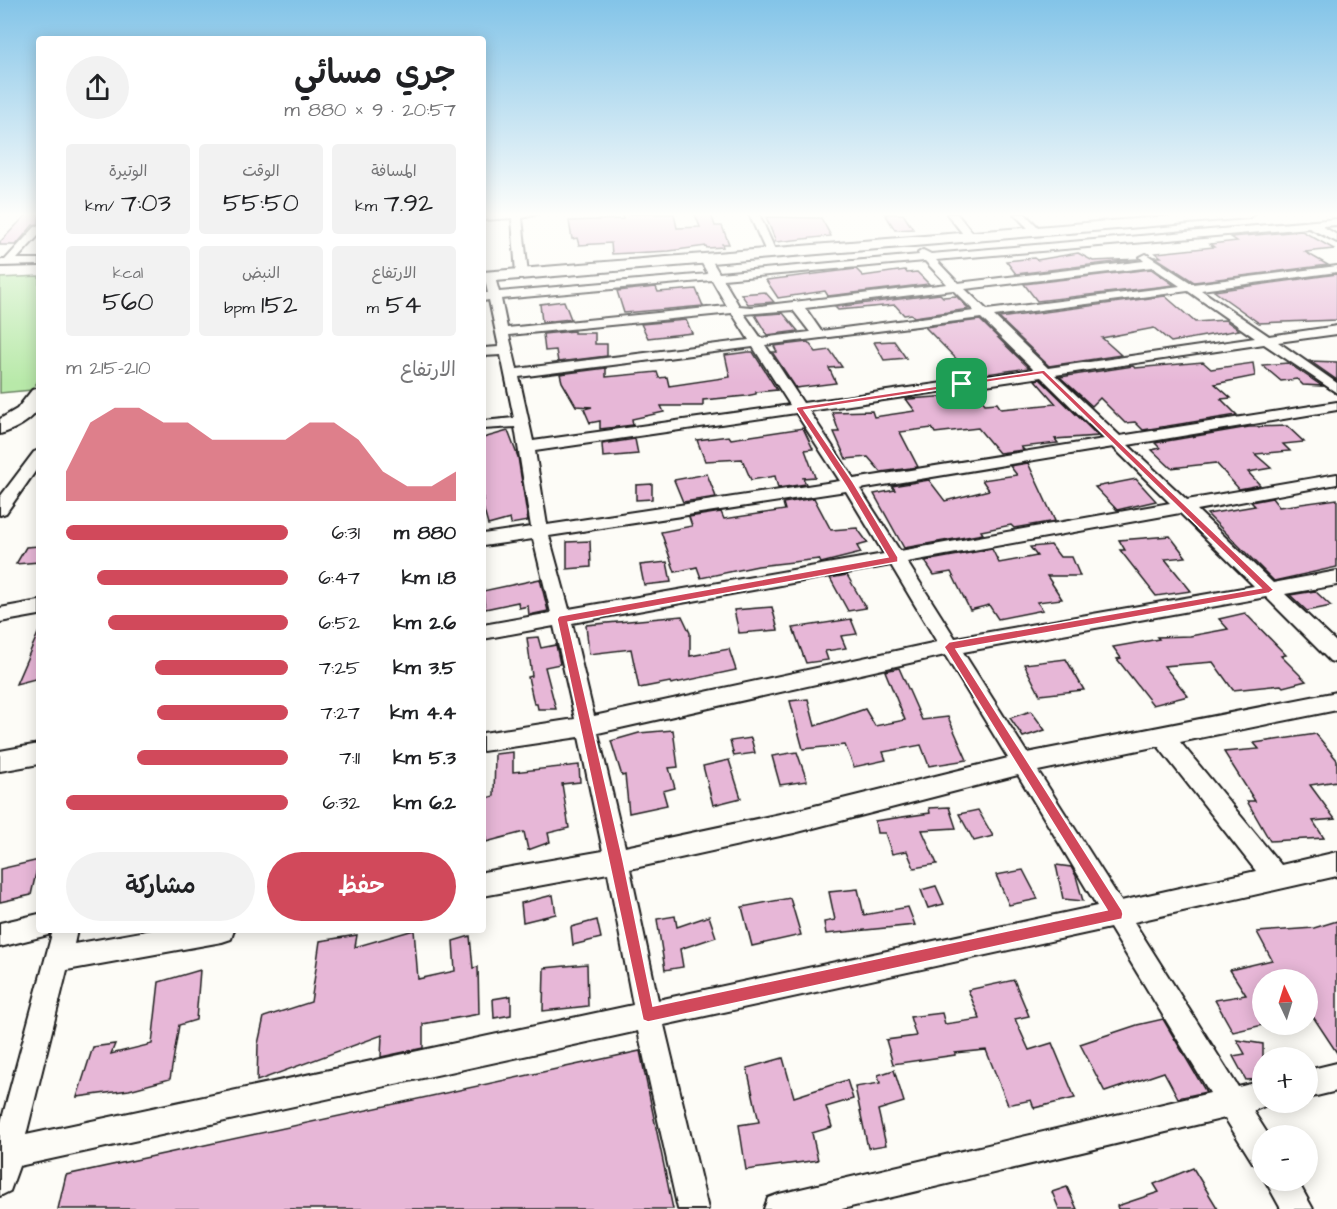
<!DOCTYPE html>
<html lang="ar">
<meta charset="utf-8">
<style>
:root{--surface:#fff;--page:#f2f2f2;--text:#202124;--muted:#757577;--accent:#d1495b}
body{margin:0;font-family:"Architects Daughter","Playpen Sans Arabic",sans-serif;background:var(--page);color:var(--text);direction:rtl;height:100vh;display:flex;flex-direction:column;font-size:22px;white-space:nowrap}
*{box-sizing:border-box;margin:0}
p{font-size:20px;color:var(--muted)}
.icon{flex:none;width:33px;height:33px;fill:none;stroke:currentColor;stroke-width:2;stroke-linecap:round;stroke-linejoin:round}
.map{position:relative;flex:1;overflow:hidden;direction:ltr}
.sheet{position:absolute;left:36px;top:36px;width:450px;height:897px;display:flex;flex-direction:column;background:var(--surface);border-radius:6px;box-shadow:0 3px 15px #0003;direction:rtl}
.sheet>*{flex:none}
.needle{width:39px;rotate:356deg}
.fabs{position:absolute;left:1252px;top:969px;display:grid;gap:12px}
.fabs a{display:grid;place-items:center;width:66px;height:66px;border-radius:50%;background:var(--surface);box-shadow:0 3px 15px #0003;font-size:30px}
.pin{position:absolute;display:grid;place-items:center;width:51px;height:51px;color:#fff;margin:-26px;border-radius:12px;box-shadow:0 3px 9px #0006}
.round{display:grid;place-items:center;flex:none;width:63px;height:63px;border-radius:32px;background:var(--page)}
.overview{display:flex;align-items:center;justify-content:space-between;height:102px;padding:0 30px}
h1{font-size:33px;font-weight:600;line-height:45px}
.figures{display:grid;grid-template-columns:repeat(3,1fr);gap:9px;height:102px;padding:6px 30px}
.figures div{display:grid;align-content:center;border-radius:6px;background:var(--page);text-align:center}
.figures b{font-size:26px;font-weight:600}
.figures small{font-size:16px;font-weight:400}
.figures p{font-size:16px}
.chart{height:168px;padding:12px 30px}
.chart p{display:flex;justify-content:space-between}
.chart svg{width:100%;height:108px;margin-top:6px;fill:var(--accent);opacity:.7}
.primary-button{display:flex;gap:12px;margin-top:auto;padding:12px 30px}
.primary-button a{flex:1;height:69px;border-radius:36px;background:var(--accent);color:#fff;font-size:24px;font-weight:600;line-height:69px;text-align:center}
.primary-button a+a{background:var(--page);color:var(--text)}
ul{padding:0 30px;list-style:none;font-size:20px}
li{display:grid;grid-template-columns:96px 72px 1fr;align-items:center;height:45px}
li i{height:15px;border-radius:8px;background:var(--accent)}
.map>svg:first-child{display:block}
.green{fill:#b8e9a9;stroke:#6a8262;stroke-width:1.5}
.building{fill:#e7b7d7;stroke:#1c1c1c;stroke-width:1.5}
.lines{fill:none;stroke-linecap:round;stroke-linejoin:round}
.street-casing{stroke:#1c1c1c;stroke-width:4}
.secondary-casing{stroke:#1c1c1c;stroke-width:4}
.street{fill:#fdfcf7;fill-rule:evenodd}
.secondary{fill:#fdfcf7;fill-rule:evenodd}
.route{fill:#d1495b;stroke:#fff;stroke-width:1.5;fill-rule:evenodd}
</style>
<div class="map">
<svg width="1337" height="1209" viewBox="0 0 1337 1209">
<rect width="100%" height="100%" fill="#fdfcf7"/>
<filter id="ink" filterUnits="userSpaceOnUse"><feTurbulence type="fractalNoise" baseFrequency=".0167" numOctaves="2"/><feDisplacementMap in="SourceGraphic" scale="12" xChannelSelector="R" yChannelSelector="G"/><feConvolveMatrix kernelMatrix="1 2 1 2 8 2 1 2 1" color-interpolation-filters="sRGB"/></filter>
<g filter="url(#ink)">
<polygon class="green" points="39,276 39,379 32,390 0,393 0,278"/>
<g class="building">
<polygon points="27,214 39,214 39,224 33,225 16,245 0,245 0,242"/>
<polygon points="622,214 674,214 677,228 700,227 695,214 711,214 715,226 722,226 729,244 722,244 723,247 707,248 706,246 669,251 612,254 611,243 579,245 577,238 572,239 569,221 623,219"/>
<polygon points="885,214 903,214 913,229 895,230"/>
<polygon points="766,217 821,218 831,236 776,242"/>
<polygon points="1302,231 1334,249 1305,252 1328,265 1194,282 1155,257 1161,257 1156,253 1214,247 1210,244 1237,241 1231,237"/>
<polygon points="1078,253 1093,261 1139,259 1016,274 1006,261 1034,258 1037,260"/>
<polygon points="856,269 863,276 905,270 907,273 917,272 929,284 828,296 825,291 778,298 766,280"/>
<polygon points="1151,269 1174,285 1037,301 1024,284"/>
<polygon points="1337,274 1337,320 1259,323 1214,291"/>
<polygon points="656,287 658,292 696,289 703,306 624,313 617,291"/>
<polygon points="765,292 774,302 748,304 741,294"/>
<polygon points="940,294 943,297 956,296 969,309 914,317 911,314 904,315 895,305 838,310 835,307"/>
<polygon points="1165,296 1195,322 1225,320 1239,330 1171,342 1154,328 1102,338 1121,355 1049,366 999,318"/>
<polygon points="564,301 571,319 542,322 540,304"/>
<polygon points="783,313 798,331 767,335 755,315"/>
<polygon points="686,320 692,333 648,338 641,324"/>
<polygon points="980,320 1029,368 973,376 925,327"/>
<polygon points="574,331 574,333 595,333 595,344 607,344 607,356 558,362 556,350 545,351 543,334"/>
<polygon points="894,341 906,358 884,360 874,342"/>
<polygon points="808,342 816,352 830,350 842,367 829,368 836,383 796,388 772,352 777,352 774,346"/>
<polygon points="748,352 753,352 777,390 756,392 756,394 746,396 703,400 703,406 661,406 664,412 632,419 633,425 600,429 600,421 590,423 584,409 592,407 576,406 562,382 560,374 606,368 606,377 657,372 659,378 667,377 669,386 730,377 725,355"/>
<polygon points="1310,361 1337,362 1337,380"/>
<polygon points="1203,362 1211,369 1253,363 1255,376 1215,384 1231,398 1221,399 1237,415 1143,430 1135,422 1125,423 1100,398 1092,406 1060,377 1133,366 1135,368"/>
<polygon points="1288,363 1322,386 1303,385 1297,379 1281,381 1262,365"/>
<polygon points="1040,379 1098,436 1055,439 1058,443 1021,447 1024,450 999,453 978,428 935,433 932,428 900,432 918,467 881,472 868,457 846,459 834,432 839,432 832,412 872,411 874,417 915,411 906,399 909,399 977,394 985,404 997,403 1001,409 1056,404 1035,380"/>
<polygon points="1287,426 1304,442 1283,444 1290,451 1255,454 1271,468 1248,472 1260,485 1239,489 1216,463 1171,468 1152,450 1160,448 1155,443 1249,427"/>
<polygon points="803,428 813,449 805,450 815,477 803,478 806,484 778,488 775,476 751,480 742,459 705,461 697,440 729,436 731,439"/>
<polygon points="508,431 518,457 528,521 511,524 510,519 488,525 483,507 483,438"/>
<polygon points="635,439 638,454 603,457 602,444"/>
<polygon points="1028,463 1055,521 1014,528 1011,525 981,531 983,534 904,548 874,494 895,490 892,486 929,480 945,501 989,490 982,480 1017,475 1010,466"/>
<polygon points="707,474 716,497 683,502 674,480"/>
<polygon points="1136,479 1156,501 1117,510 1095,487"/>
<polygon points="652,484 652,499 636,500 636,485"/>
<polygon points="814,498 831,530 857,528 868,543 857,546 861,553 821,563 819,559 758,566 701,578 697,567 675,572 661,532 692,526 689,517 721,512 724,519 785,510 783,503"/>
<polygon points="1272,498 1279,507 1337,499 1337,567 1274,581 1207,514 1255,506 1251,502"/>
<polygon points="1170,536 1186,557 1165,559 1191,591 1156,596 1120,550 1125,550 1119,540"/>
<polygon points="590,541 591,567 567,569 567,542"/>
<polygon points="1051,545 1060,557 1072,557 1080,576 1047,576 1062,599 1037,602 1043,610 998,619 989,605 970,610 951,572 934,575 925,561 992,549 999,563 1037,556 1030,547"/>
<polygon points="39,546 39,562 16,564 26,547"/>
<polygon points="667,562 671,582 644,585 640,565"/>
<polygon points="847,575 866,608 848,611 830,578"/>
<polygon points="540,579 548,611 529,615 528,606 519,608 518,602 485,609 483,591"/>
<polygon points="1315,591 1331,606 1307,611 1290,595"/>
<polygon points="772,607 778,630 739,633 734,610"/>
<polygon points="1245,613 1286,655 1281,656 1306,681 1283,687 1281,685 1233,690 1213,662 1164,666 1188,696 1153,705 1117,659 1121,658 1113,647 1159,639 1157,637 1190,636 1228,629 1219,619"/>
<polygon points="682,616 690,633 690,656 729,649 736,670 671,684 670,682 639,688 631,649 589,654 586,625"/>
<polygon points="851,619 857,634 841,636 846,648 825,651 828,660 806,663 793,628"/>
<polygon points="39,631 39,678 16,684"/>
<polygon points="538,637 541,648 556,645 560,664 545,667 556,709 538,709 537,704 534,704 528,677 532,676 527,638"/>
<polygon points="1066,659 1084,690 1040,695 1024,664"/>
<polygon points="899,668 922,720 948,717 967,760 929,766 921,745 883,752 886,760 854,767 845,745 803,749 790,701 808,699 815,726 865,709 875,726 905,720 885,671"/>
<polygon points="1031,711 1045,730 1023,737 1010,718"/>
<polygon points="673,730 678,767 669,768 675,788 663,791 667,805 629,813 625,775 622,776 611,741 639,733"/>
<polygon points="1316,734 1337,760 1337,781 1310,785 1335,819 1313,821 1324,838 1270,841 1247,801 1255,801 1224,752 1259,749 1254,743"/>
<polygon points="751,738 755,753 734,756 730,741"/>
<polygon points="513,752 513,772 579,765 580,782 562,784 569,828 548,833 550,842 528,850 524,832 486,842 483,799 494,796 495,754"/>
<polygon points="797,752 807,781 780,785 772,756"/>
<polygon points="729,760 741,798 713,805 703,766"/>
<polygon points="949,807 956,828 922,830 937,864 914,868 907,851 892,854 885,833 877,833 875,821 930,813 929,808"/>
<polygon points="978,810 993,836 974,841 959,814"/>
<polygon points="39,860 31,895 0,902 0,869"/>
<polygon points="1056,865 1071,867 1076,876 1083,901 1063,899"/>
<polygon points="1023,870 1038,899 1009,905 996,875"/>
<polygon points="936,886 944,904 928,908 921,890"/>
<polygon points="858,889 864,915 908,907 915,925 826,934 824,922 835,920 829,892"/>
<polygon points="553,895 556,914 523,922 521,903"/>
<polygon points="790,898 801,935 752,946 742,907"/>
<polygon points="675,916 677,927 709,916 716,937 680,949 683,967 665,970 657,919"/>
<polygon points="597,920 601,938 573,945 571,927"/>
<polygon points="1337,921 1337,1053 1308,1009 1308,980 1263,980 1263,1025 1233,1032 1215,1000 1246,995 1230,970 1272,960 1257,932 1314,928"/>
<polygon points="414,930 418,979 455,971 453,941 470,936 473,968 478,967 479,1014 423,1024 423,1048 381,1057 382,1035 257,1081 258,1044 264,1017 311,1002 320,941 357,935 355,947"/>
<polygon points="587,964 588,1006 543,1011 544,968"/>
<polygon points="200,970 196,1020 179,1025 170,1079 129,1090 77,1097 93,1047 115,1044 111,1054 152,1044 159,982"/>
<polygon points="1014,980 1029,1016 1015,1019 1029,1050 1052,1043 1075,1098 1034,1108 1031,1100 1008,1105 986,1050 955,1053 955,1055 893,1064 886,1040 916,1036 910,1017 942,1013 945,1024 980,1019 968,990"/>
<polygon points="511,996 511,1015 494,1018 493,999"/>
<polygon points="1163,1019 1206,1092 1178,1098 1164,1072 1105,1092 1080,1044 1137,1025"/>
<polygon points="1237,1040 1263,1044 1263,1079 1246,1080 1233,1056 1245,1054"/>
<polygon points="640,1051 673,1209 58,1209 66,1175"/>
<polygon points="783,1058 794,1097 847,1080 853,1099 826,1107 832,1127 812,1133 818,1160 746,1170 739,1125 759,1122 747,1068"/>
<polygon points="894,1070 904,1102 878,1110 886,1145 868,1148 855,1087 880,1083 878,1075"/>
<polygon points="1193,1168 1218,1209 1118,1209 1117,1206 1159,1192 1154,1184"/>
<polygon points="1067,1187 1077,1209 1059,1209 1052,1192"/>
</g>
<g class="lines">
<defs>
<g id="street">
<polygon points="483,214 537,214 522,218 528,274 526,276 522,277 516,274 512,218 483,220"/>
<polygon points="749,214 759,214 777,254 776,256 768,256 767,254"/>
<polygon points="947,214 957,214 976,237 975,239 967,239"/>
<polygon points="1014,214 1025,214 1042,231 1033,233"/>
<path d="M1337,219V225L1322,226L1337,235V242L1309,228L936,260L958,283L1144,261L1140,257L1146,254L1193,284L1337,266V272L1201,290L1269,336L1337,326V334L1278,342L1337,383V393L1264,344L1055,375L1120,436L1337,402V410L1128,445L1187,500L1337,474V484L1197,510L1273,583L1337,571V585L1285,594L1337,643V663L1330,661L1266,597L963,652L1027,753L1337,692V710L1180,742L1281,865L1337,852V876L1134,922L1238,1087L1263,1081V1102H1274L1253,1111L1269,1136H1263V1168L1253,1163L1225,1118L842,1209H764L768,1198L779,1194L1210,1093L1110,928L664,1025L708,1209H678L638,1031L19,1166L10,1191L0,1196V1126L53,930H77L74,944L152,930H234L231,939L222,942L67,970L26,1135L633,1005L608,873L483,896V872L603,851L579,737L483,751V733L575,719L554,626L483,639V625L551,613L533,539L483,546V534L531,527L515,427L483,429V421L514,418L501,355L483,356V348L499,347L489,300L483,301V293H488L484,276L486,274H494L499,292L708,274L700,260L706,257L710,258L719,273L919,255L918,253L923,250L931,254ZM925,261L947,284L751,307L739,306L723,279ZM1152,267L1180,286L987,310L965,289ZM712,280L727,306L507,328L501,299ZM953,290L974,311L821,331L805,308ZM1188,291L1255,338L1048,368L994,316ZM793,310L810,332L761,338L744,314ZM732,313L749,340L517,369L509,335ZM981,318L1034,370L803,403L765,345ZM753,347L790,405L533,441L519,377ZM1041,377L1104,439L854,479L809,411ZM796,413L840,481L547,525L535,451ZM1113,447L1170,503L900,551L860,489ZM846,491L884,554L569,609L549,536ZM1180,513L1254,586L955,638L907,562ZM891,565L937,642L594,716L572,623ZM945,655L1008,758L794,811L625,847L598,733ZM1158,746L1256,871L1121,901L1038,771ZM1018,775L1097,906L658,1000L630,869L794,833Z"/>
<polygon points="39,226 39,235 17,259 39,259 39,265 0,266 0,260 5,260 35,227"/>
<polygon points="39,450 39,466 6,513 0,515 0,497 34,452"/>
<polygon points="39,601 39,615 0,622 0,608"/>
<polygon points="39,744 39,764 0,771 0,751"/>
<polygon points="39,914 39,930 50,930 48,935 0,947 0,923"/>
<polygon points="1337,1063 1337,1091 1308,1098 1308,1070"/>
<polygon points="1265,1180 1297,1180 1313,1209 1281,1209"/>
</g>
<g id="secondary">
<polygon points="1195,214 1255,214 1248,218 483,282 483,272"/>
<path d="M39,388C39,394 41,402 39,407C34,420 12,431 0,434V419L17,409L32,390Z"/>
</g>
</defs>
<use href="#street" class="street-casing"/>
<use href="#secondary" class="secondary-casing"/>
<use href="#street" class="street"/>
<use href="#secondary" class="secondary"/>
</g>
</g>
<linearGradient id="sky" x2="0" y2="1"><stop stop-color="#83c4e8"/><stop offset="0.56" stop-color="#fefefb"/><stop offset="1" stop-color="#fefefb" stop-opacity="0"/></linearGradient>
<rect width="1337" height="383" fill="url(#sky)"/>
<path class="route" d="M1044,370L1274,590L1269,593L956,649L1122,910L1123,914L1122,919L648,1022L643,1020L557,619L559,616L888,557L846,486L796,409L797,407ZM1042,374L1261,588L949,642L944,647L1107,910L653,1006L623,860L568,622L898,562V557L853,482L804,410Z"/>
</svg>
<div class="fabs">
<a><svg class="needle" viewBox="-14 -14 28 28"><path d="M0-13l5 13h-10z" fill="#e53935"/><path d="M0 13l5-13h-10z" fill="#757577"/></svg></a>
<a>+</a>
<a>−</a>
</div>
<div class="pin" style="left:962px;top:384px;background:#1e9e55"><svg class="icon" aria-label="arrive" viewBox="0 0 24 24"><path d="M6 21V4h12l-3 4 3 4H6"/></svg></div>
<section class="sheet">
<div class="overview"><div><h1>جري مسائي</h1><p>20:57 · 9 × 880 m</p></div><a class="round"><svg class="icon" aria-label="share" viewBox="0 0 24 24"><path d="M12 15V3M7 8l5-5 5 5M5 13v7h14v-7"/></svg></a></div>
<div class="figures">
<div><p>المسافة</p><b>7.92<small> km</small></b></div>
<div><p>الوقت</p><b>55:50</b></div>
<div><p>الوتيرة</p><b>7:03<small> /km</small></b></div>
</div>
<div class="figures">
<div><p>الارتفاع</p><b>54<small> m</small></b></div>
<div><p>النبض</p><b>152<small> bpm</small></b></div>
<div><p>kcal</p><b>560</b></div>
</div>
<div class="chart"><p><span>الارتفاع</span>210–215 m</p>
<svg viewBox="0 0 160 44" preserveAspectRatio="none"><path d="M0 44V32L10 12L20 6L30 6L40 12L50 12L60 19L70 19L80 19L90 19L100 12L110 12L120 19L130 32L140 38L150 38L160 32V44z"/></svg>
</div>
<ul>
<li><b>880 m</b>6:31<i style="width:100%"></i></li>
<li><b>1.8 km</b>6:47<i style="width:86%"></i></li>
<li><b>2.6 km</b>6:52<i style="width:81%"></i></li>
<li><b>3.5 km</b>7:25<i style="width:60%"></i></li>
<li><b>4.4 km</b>7:27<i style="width:59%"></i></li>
<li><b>5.3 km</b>7:11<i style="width:68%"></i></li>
<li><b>6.2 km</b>6:32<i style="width:100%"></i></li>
</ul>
<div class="primary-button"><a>حفظ</a><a>مشاركة</a></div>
</section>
</div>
